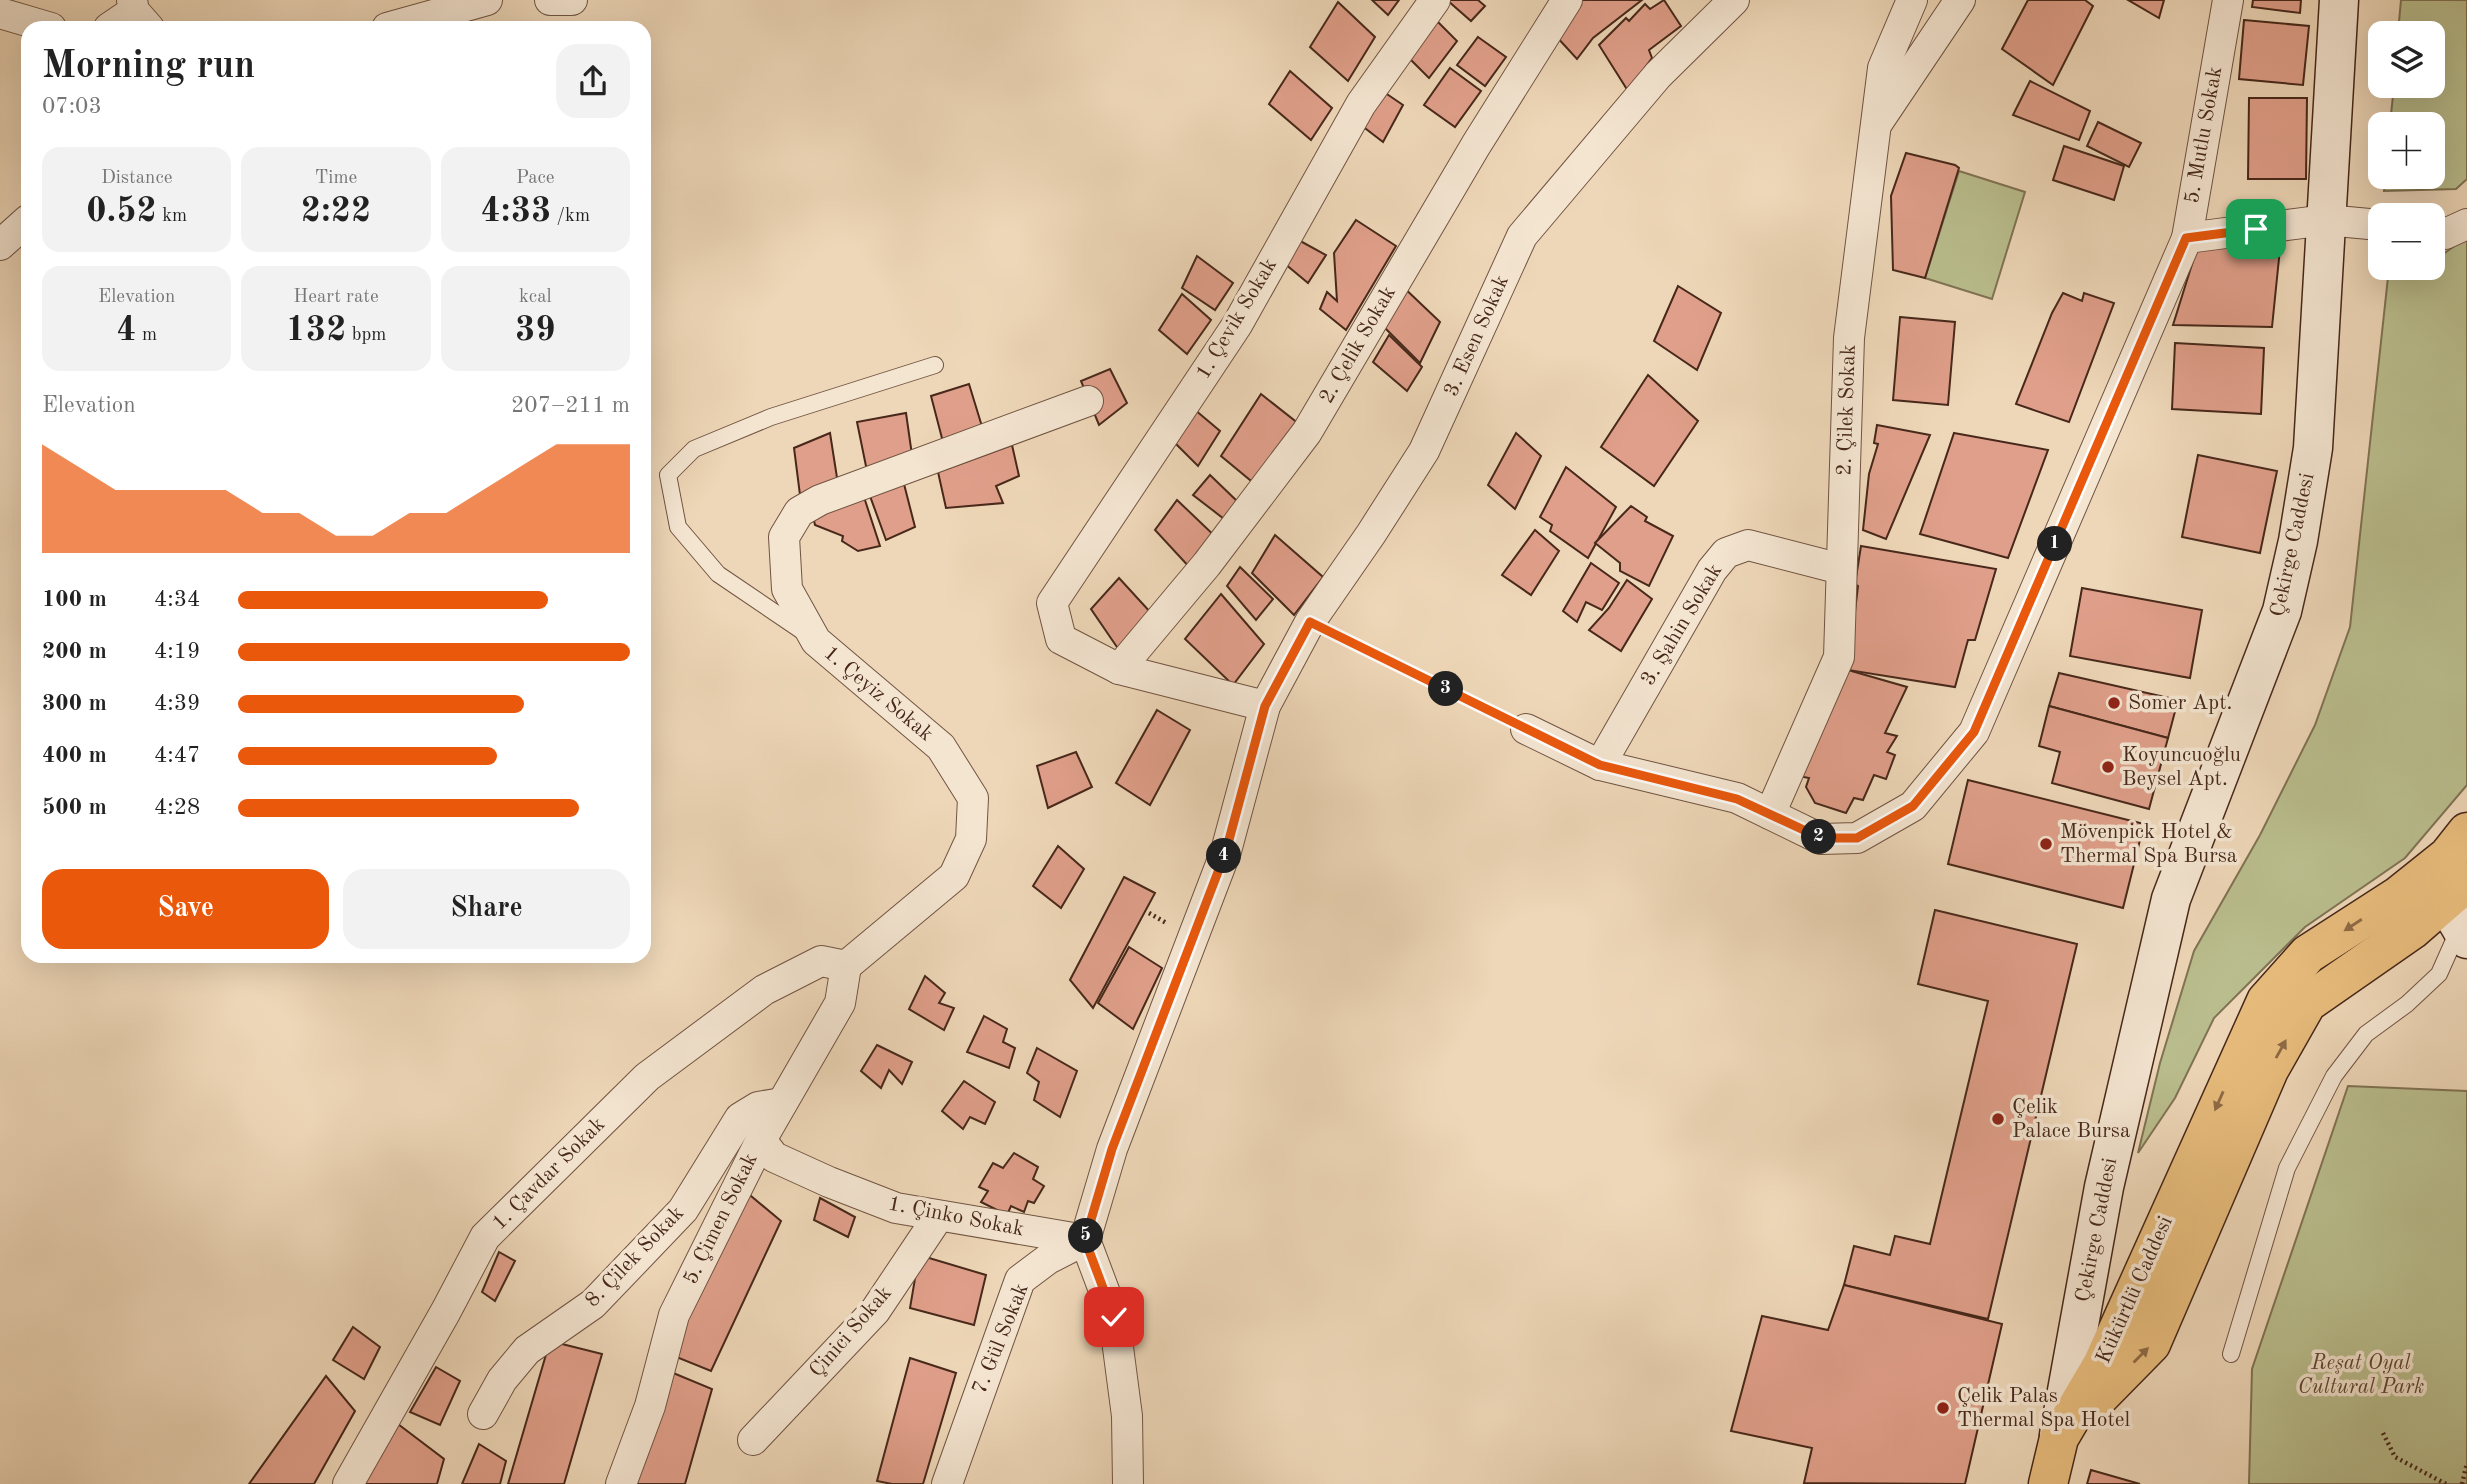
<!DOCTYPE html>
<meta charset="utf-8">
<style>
:root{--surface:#fff;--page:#f2f2f2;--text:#222;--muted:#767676;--accent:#ea580c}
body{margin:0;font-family:"Old Standard TT",serif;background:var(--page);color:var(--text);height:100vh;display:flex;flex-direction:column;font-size:26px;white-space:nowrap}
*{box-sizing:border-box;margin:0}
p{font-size:23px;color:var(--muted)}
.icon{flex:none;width:38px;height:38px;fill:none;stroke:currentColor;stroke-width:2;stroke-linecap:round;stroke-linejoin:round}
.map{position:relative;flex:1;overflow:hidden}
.panel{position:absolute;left:21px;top:21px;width:630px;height:942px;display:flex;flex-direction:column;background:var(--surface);border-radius:21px;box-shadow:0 7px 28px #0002}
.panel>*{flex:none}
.tools{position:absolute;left:2368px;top:21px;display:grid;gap:14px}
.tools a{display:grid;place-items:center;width:77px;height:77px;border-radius:14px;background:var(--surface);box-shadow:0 7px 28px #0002;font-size:35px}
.pin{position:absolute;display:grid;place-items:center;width:60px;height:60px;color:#fff;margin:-30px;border-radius:14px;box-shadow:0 4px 10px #0006}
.km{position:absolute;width:35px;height:35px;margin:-18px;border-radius:50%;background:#222;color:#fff;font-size:19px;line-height:35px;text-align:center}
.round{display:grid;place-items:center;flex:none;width:74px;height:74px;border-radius:21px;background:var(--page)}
.head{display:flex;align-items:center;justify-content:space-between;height:119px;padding:0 21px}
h1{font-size:38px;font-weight:700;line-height:52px}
.stats{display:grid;grid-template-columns:repeat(3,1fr);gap:10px;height:119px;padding:7px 21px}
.stats div{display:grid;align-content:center;border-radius:18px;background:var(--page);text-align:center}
.stats b{font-size:35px;font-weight:700}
.stats small{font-size:19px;font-weight:400}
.stats p{font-size:19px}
.chart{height:196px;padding:14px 21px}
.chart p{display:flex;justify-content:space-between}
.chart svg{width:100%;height:126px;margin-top:7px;fill:var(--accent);opacity:.7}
.primary-button{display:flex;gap:14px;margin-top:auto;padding:14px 21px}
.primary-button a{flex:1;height:80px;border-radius:21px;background:var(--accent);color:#fff;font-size:28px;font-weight:700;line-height:80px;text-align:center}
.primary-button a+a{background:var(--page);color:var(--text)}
ul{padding:0 21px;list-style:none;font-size:23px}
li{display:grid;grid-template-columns:112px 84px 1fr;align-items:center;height:52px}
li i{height:18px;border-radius:9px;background:var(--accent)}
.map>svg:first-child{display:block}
.green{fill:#babe8e;stroke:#807354;stroke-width:2}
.building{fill:#e09f8a;stroke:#47281a;stroke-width:2}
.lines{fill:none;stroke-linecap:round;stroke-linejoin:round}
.lane-casing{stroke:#715442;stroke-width:18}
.street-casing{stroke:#715442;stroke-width:32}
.secondary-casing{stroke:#47281a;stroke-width:41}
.primary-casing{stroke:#47281a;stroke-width:41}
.path{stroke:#47281a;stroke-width:4.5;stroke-dasharray:2 3.5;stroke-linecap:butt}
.lane{stroke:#f4e5d1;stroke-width:16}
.street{stroke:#f4e5d1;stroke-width:30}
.secondary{stroke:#f4e5d1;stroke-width:38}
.primary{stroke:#e7bc7c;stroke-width:38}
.oneway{fill:#8f6b46}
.route-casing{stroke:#fff;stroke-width:14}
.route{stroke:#ea580c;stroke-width:9}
.poi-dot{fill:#8f2418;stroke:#f4e5d1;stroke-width:2.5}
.labels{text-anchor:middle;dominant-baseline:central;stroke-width:7;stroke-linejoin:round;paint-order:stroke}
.street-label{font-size:21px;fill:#47281a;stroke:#f4e5d1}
.poi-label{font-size:21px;fill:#47281a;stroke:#f4e5d1;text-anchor:start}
.park-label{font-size:21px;font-style:italic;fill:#5e4631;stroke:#f4e5d1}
</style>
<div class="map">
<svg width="2467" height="1484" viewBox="0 0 2467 1484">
<rect width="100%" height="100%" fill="#eed7b8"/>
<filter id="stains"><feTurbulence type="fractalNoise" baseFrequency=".00286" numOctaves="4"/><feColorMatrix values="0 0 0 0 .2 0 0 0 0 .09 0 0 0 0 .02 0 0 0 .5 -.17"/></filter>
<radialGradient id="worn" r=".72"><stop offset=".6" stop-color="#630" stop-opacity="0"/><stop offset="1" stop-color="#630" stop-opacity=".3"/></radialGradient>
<g class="green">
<polygon points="2401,0 2467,0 2467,179 2456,189 2384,191 2386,177 2432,177 2432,124 2390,124 2394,86 2432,86 2432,33 2398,33"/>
<polygon points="1959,171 2025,192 1992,299 1925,278"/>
<polygon points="2467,237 2467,785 2405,858 2305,927 2214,1018 2175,1098 2138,1153 2160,1063 2194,951 2260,835 2315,725 2350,627 2389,268 2432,268 2433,256 2439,257"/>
<polygon points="2348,1086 2467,1091 2467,1484 2249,1484 2252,1369"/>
</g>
<g class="building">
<polygon points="1372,0 1399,0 1388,15"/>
<polygon points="1447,0 1478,0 1485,6 1471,21"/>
<polygon points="1573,0 1642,0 1593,38 1577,59 1555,35"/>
<polygon points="1664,0 1681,26 1649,50 1652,58 1628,91 1599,45 1626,18 1629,21 1645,4 1650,9"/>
<polygon points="2028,0 2085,0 2093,6 2053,85 2002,49"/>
<polygon points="2128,0 2164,0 2159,18"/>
<polygon points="2253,0 2301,0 2300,13 2252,7"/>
<polygon points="1338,2 1375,37 1348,81 1310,47"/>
<polygon points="1430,14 1457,41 1429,78 1404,53"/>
<polygon points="2244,20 2309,26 2303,85 2239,79"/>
<polygon points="1478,37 1506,57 1485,86 1457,65"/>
<polygon points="1450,68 1481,91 1455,127 1424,105"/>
<polygon points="1290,71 1332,108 1311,140 1269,104"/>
<polygon points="2030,81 2090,111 2079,140 2013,115"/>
<polygon points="1378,88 1403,105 1383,142 1357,122"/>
<polygon points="2249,98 2307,98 2306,179 2248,179"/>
<polygon points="2098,122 2141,143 2129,167 2087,146"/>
<polygon points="2064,146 2124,166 2114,200 2053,180"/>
<polygon points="1906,153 1955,165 1959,168 1925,278 1893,270 1891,196"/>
<polygon points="1356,220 1396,246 1346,330 1320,309 1327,292 1337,301 1334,253"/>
<polygon points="2282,229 2272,327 2173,325 2198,245"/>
<polygon points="1293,237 1326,255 1308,283 1278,258"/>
<polygon points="1197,256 1233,283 1215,310 1182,288"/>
<polygon points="1399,283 1440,322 1420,363 1378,321"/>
<polygon points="1678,286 1721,313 1697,370 1654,341"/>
<polygon points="2063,293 2082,301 2084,293 2114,303 2069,422 2016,404 2052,313"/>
<polygon points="1182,294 1211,320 1187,354 1159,330"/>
<polygon points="1900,317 1955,322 1948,405 1893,400"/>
<polygon points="1389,335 1422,367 1407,391 1373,362"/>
<polygon points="2175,343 2264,348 2261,414 2172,409"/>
<polygon points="1110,369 1127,403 1099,425 1081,381"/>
<polygon points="1648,375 1698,421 1654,486 1601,447"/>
<polygon points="969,384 984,433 944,446 931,396"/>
<polygon points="1261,394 1299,424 1256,485 1221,456"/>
<polygon points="1188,404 1220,431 1198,466 1168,436"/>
<polygon points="906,413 913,462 868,476 857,422"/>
<polygon points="1877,425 1930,435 1886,539 1863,530 1869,474 1878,444 1874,443"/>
<polygon points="830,433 838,484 800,495 794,448"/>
<polygon points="1516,433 1541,456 1515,509 1488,485"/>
<polygon points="1954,433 2048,450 2008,558 1920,534"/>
<polygon points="1012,445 1019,476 996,486 1003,503 946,508 938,472"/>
<polygon points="2198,455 2277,471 2260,553 2182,537"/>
<polygon points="1566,467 1616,507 1588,558 1550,531 1552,525 1540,517"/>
<polygon points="1210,475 1240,504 1228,522 1193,495"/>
<polygon points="904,484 915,527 886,540 870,496"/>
<polygon points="863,494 880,546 858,551 842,541 843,536 815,525 813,516"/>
<polygon points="1177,500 1220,541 1192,570 1155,530"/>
<polygon points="1631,506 1647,517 1645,521 1673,536 1649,586 1620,571 1620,563 1595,543"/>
<polygon points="1535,530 1559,551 1531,595 1502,575"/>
<polygon points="1275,535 1323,577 1294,615 1252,573"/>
<polygon points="1861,546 1996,569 1975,640 1968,640 1955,687 1848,670 1858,586 1855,584"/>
<polygon points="1591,563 1619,583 1602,610 1586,602 1577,622 1563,611"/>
<polygon points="1240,567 1273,599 1256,620 1227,586"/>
<polygon points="1119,578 1152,614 1119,650 1091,609"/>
<polygon points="1627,580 1652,599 1621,651 1589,630 1609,608"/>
<polygon points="2082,588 2202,610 2190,678 2070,656"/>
<polygon points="1221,594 1264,644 1233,685 1185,639"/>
<polygon points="1848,670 1907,687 1885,733 1897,736 1887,752 1895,755 1886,779 1874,775 1863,800 1854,798 1846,813 1815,803 1806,787 1809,778 1798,776"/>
<polygon points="2059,673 2178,700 2168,738 2049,706"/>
<polygon points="2049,706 2168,738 2149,809 2052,783 2060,752 2039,746"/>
<polygon points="1157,710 1190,730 1150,805 1116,783"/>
<polygon points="1076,752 1092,787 1048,808 1037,766"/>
<polygon points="1968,780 2144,824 2123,908 1948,864"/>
<polygon points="1058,846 1084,869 1061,908 1033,886"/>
<polygon points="1124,877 1155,893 1093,1008 1070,980"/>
<polygon points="1935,910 2077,944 1988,1319 1844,1285 1854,1246 1890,1255 1895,1236 1930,1244 1988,1001 1918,984"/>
<polygon points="1129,947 1162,968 1133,1029 1098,1003"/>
<polygon points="925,976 945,993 939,1003 954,1008 944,1030 909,1009"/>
<polygon points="984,1016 1007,1029 1003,1042 1015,1048 1009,1068 967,1052"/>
<polygon points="877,1045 912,1062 902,1084 889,1070 881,1088 861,1071"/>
<polygon points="1037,1048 1077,1071 1060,1117 1034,1100 1039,1082 1027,1073"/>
<polygon points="964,1081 995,1102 985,1124 970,1117 963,1129 942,1111"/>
<polygon points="1014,1153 1038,1167 1033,1179 1044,1186 1034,1203 1028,1201 1024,1212 1011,1206 1007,1215 981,1202 988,1191 979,1187 993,1163 1003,1168"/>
<polygon points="745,1191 781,1221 711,1371 669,1354"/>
<polygon points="820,1198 855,1217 848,1237 814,1220"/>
<polygon points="499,1252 515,1261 495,1301 482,1292"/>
<polygon points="919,1255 986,1275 974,1325 910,1308"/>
<polygon points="1844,1285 2002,1324 1965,1484 1804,1483 1812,1448 1731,1431 1762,1316 1828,1330"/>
<polygon points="353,1327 380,1347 364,1379 333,1360"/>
<polygon points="550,1341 602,1354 564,1484 508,1484"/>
<polygon points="910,1358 956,1373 923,1484 892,1484 877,1481"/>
<polygon points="436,1367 460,1381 440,1425 410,1412"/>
<polygon points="666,1370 712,1389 685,1484 627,1484"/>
<polygon points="326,1376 355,1411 314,1484 249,1484"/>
<polygon points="394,1421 444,1459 437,1484 360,1484"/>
<polygon points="479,1444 506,1461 500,1484 462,1484"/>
<polygon points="2091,1470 2140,1484 2087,1484"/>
</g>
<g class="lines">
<defs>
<g id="lane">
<polyline points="805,633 718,574 678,527 668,475 694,449 771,417 935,365"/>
<polyline points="2231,1354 2287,1168 2334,1076 2366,1034 2407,1004 2439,974 2459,929"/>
</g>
<g id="street">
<polyline points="132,0 134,11 149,28"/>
<polyline points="550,0 572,0"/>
<polyline points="0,13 51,28"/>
<polyline points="109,28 134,11"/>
<polyline points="387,28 487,0"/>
<polyline points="1878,122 1960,0"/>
<polyline points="2432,233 2445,234 2467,224"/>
<polyline points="2187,238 2326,220 2380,225"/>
<polyline points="0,245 28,220"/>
<polyline points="1119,669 1207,564 1307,432 1476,145 1567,0"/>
<polyline points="1265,706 1119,669 1061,639 1052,603 1237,325 1361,104 1435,0"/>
<polyline points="1526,729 1600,765 1737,798 1821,839 1857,838 1913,806 1974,732 2187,238 2228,0"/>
<polyline points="1600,765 1712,570 1726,553 1748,545 1841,569"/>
<polyline points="1770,814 1839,657 1849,338 1883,68 1912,0"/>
<polyline points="846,966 954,876 971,839 973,798 941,747 816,641 787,589 784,537 799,512 820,500 1088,401"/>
<polyline points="761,1140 774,1157 829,1182 896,1208 1085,1240 1114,1317 1127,1416 1128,1484"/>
<polyline points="483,1414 502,1380 527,1350 593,1304 683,1210 740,1118 758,1107 782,1103"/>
<polyline points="753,1440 875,1311 938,1217"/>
<polyline points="348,1484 446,1311 485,1237 647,1077 764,990 821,961 846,966"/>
<polyline points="621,1484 650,1406 674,1315 761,1140 840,1003 846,966"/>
<polyline points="947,1484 1020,1280 1048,1259 1085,1240 1112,1149 1226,851 1265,706 1310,622 1371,534 1424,451 1522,236 1658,75 1734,0"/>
</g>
<g id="secondary">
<path d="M2411,895C2444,895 2453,912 2467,939"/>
<polyline points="2059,1435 2104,1187 2171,899 2282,611 2298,541 2313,448 2339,0"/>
</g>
<g id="primary">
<polyline points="2094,1402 2151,1344 2269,1070 2307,1003 2412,930 2467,882"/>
<polyline points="2048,1484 2059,1438 2102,1365 2266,1001 2308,954 2398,896 2448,856 2467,832"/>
</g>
</defs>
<use href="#lane" class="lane-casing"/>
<use href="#street" class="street-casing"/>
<use href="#secondary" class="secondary-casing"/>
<use href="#primary" class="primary-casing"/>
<g class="path">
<polyline points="1336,634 1503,718"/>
<polyline points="1149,913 1168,924"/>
<polyline points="2383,1433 2395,1457 2446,1484"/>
<polyline points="2462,1484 2467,1463"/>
</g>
<use href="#lane" class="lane"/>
<use href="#street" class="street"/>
<use href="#secondary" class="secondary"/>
<use href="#primary" class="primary"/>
</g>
<defs><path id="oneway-solid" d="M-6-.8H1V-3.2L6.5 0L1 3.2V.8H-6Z" transform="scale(1.75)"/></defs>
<g class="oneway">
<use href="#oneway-solid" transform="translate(2353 925) rotate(147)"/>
<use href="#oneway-solid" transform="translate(2281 1049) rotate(-61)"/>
<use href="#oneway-solid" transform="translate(2219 1101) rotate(114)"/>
<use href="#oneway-solid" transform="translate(2141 1355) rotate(-45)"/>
</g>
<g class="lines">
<defs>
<polyline id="route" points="1114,1317 1085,1240 1112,1149 1226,851 1265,706 1310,622 1600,765 1737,799 1821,838 1857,838 1913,806 1974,732 2186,238 2256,229"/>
</defs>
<use href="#route" class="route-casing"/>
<use href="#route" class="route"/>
</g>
<g class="poi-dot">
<circle cx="2114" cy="703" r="7"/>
<circle cx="2108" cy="767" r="7"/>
<circle cx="2046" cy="844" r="7"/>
<circle cx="1998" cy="1119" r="7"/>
<circle cx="1943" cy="1408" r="7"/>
</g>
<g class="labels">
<g class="street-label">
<text transform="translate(2204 135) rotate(-80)">5. Mutlu Sokak</text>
<text transform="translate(1237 319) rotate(-59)">1. Çevik Sokak</text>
<text transform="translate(1477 336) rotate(-66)">3. Esen Sokak</text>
<text transform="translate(1358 345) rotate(-60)">2. Çelik Sokak</text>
<text transform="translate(1847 410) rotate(-88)">2. Çilek Sokak</text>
<text transform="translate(2293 545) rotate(-78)">Çekirge Caddesi</text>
<text transform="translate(1682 625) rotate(-59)">3. Şahin Sokak</text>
<text transform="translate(878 694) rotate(40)">1. Çeyiz Sokak</text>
<text transform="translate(549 1174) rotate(-45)">1. Çavdar Sokak</text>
<text transform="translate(956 1217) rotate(11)">1. Çinko Sokak</text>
<text transform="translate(721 1219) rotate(-64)">5. Çimen Sokak</text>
<text transform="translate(2097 1230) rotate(-79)">Çekirge Caddesi</text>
<text transform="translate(635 1257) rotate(-46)">8. Çilek Sokak</text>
<text transform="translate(2135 1290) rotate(-66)">Kükürtlü Caddesi</text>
<text transform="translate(851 1332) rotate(-49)">Çinici Sokak</text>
<text transform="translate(1001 1339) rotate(-68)">7. Gül Sokak</text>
</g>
<g class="poi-label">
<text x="2128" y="703">Somer Apt.</text>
<text x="2122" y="755">Koyuncuoğlu<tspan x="2122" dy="24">Beysel Apt.</tspan></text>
<text x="2060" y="832">Mövenpick Hotel &amp;<tspan x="2060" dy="24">Thermal Spa Bursa</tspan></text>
<text x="2012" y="1107">Çelik<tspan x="2012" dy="24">Palace Bursa</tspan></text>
<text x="1957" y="1396">Çelik Palas<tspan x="1957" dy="24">Thermal Spa Hotel</tspan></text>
</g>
<g class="park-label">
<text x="2361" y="1363">Reşat Oyal<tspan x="2361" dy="24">Cultural Park</tspan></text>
</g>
</g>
<rect width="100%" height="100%" filter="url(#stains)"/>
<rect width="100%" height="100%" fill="url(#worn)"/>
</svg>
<div class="tools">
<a><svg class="icon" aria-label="layers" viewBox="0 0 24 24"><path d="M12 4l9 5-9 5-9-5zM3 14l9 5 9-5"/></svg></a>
<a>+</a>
<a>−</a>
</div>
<div class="pin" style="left:2256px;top:229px;background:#1e9e55"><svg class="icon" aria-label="arrive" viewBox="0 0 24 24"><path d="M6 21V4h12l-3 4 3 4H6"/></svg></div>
<div class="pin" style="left:1114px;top:1317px;background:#d93025"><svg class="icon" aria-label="check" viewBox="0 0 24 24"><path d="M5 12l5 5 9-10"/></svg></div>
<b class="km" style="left:2055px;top:544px">1</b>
<b class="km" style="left:1819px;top:837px">2</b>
<b class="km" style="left:1446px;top:689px">3</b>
<b class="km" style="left:1224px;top:856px">4</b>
<b class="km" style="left:1086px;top:1236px">5</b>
<section class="panel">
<div class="head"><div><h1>Morning run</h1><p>07:03</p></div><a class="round"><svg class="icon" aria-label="share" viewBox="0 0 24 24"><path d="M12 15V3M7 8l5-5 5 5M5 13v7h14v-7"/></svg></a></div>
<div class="stats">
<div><p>Distance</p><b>0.52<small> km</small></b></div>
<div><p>Time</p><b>2:22</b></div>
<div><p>Pace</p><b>4:33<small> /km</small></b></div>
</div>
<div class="stats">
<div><p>Elevation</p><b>4<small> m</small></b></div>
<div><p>Heart rate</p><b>132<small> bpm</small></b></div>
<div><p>kcal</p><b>39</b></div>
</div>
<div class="chart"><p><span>Elevation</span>207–211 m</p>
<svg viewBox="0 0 160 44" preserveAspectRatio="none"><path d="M0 44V6L10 14L20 22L30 22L40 22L50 22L60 30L70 30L80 38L90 38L100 30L110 30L120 22L130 14L140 6L150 6L160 6V44z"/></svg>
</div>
<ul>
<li><b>100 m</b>4:34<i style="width:79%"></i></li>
<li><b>200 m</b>4:19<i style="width:100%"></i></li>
<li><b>300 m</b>4:39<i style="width:73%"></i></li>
<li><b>400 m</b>4:47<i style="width:66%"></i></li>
<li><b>500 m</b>4:28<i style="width:87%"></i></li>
</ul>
<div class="primary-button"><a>Save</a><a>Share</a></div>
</section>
</div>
